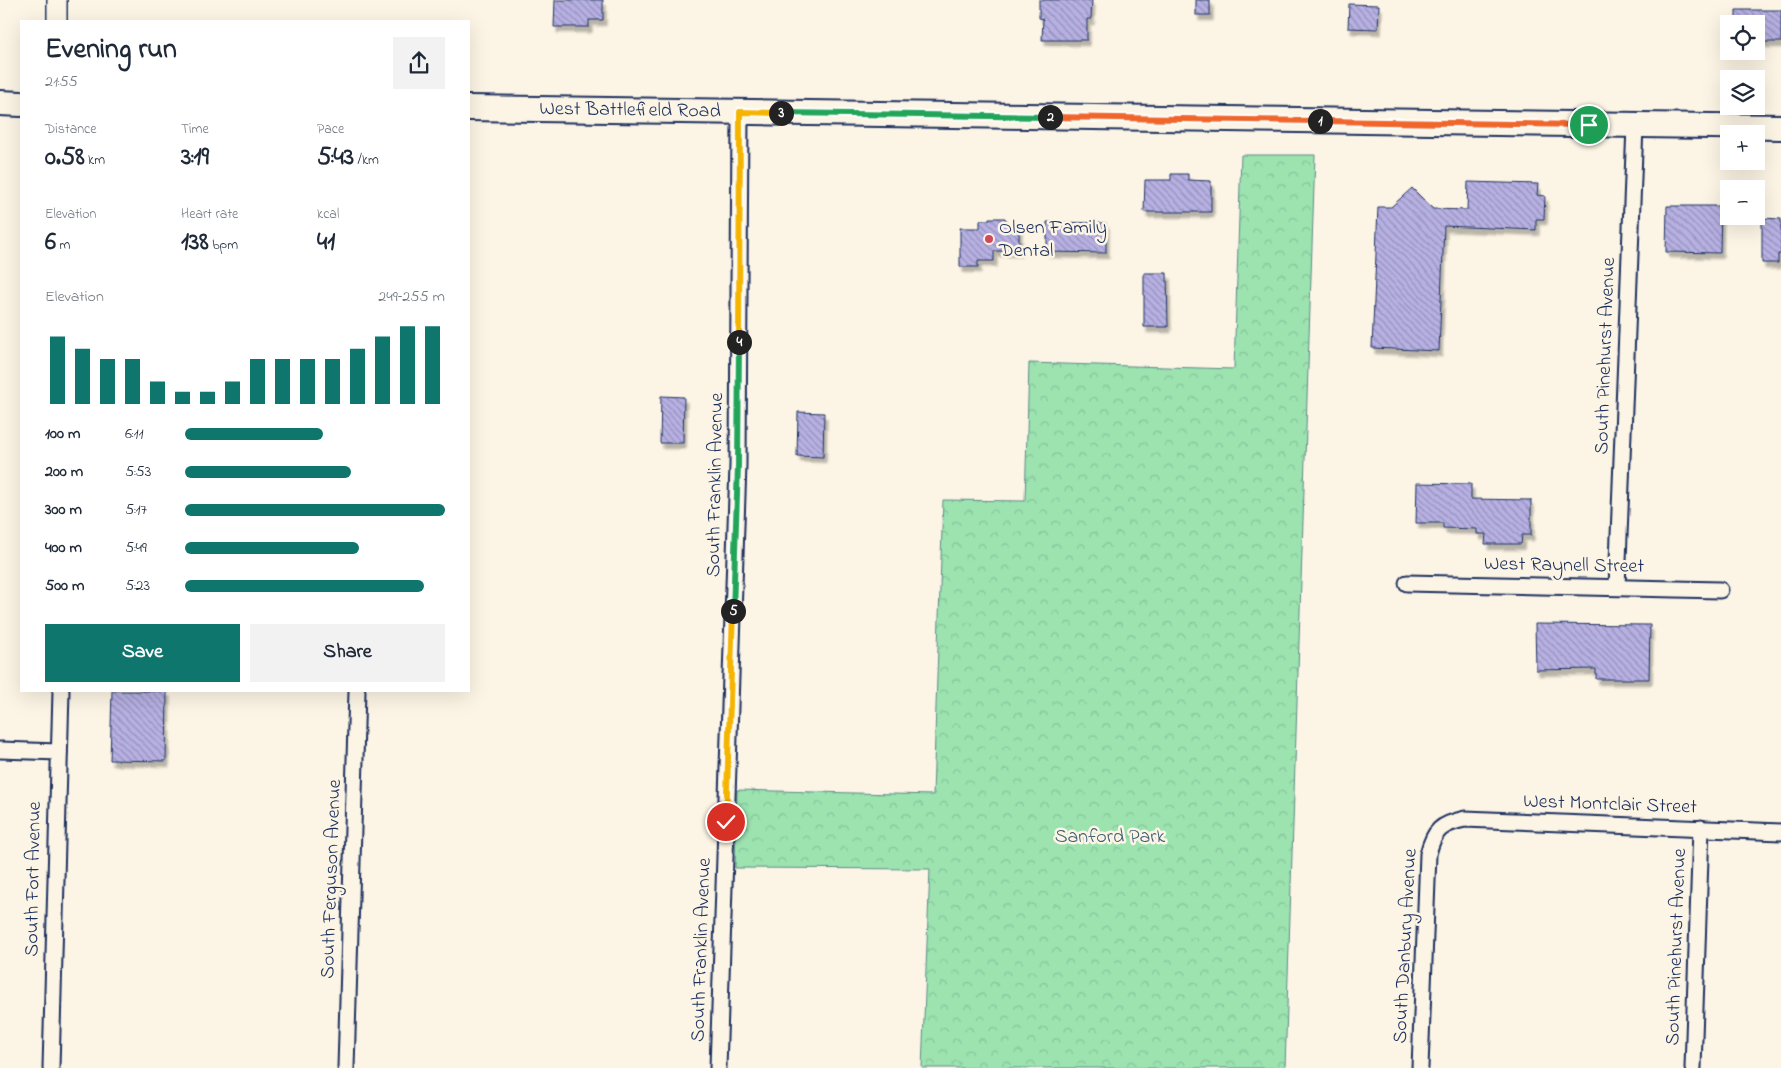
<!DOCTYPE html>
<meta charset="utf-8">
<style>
:root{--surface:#fff;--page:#f2f2f3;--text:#1f2937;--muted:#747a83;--accent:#0f766e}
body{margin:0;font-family:"Indie Flower",sans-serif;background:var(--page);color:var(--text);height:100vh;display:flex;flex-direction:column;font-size:19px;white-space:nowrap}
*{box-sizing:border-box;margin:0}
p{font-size:16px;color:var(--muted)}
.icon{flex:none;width:28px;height:28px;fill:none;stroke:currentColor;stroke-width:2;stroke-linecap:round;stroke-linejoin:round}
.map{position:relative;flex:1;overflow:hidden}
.details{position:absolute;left:20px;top:20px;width:450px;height:672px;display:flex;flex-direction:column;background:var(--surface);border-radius:0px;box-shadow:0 5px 20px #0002}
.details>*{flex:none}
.tools{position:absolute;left:1720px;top:15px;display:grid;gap:10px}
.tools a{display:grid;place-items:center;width:45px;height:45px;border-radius:0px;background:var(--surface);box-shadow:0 5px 20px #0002;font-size:25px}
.pin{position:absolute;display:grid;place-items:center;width:42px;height:42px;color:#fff;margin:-21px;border:2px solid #fff;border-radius:50%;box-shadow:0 1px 5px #0007}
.km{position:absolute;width:25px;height:25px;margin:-12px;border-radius:50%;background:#222;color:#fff;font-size:14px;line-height:25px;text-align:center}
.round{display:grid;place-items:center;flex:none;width:52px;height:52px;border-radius:0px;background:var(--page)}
.summary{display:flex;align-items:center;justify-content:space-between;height:85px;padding:0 25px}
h1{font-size:28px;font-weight:800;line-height:38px}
.stats{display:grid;grid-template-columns:repeat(3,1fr);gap:8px;height:85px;padding:5px 25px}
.stats div{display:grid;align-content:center}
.stats b{font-size:25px;font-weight:800}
.stats small{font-size:14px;font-weight:400}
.stats p{font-size:14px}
.chart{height:140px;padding:10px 25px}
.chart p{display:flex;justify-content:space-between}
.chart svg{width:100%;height:90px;margin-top:5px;stroke:var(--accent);stroke-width:6}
.action{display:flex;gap:10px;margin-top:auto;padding:10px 25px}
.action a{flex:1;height:58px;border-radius:0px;background:var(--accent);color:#fff;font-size:20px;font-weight:800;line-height:58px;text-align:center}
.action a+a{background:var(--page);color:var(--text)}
ul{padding:0 25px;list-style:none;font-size:16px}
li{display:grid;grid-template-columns:80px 60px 1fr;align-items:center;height:38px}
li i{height:12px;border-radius:6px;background:var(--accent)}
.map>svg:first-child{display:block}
.forest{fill:url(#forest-crowns);stroke:#5c8987}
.building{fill:url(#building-back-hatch);stroke:#1b2f5e;filter:url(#shadow)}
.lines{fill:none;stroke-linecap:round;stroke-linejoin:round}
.minor-casing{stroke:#1b2f5e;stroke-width:19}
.tertiary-casing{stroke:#1b2f5e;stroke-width:22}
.primary-casing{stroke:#1b2f5e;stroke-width:28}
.minor{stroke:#fcf5e5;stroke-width:15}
.tertiary{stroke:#fcf5e5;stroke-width:19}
.primary{stroke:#fcf5e5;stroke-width:24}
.split-1-casing{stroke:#fff;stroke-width:10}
.split-2-casing{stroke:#fff;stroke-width:10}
.split-3-casing{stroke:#fff;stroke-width:10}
.split-4-casing{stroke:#fff;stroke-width:10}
.split-5-casing{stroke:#fff;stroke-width:10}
.split-6-casing{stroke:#fff;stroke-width:10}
.split-1{stroke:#f0652b;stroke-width:6}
.split-2{stroke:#f0652b;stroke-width:6}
.split-3{stroke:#22a559;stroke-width:6}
.split-4{stroke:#f5b400;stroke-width:6}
.split-5{stroke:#22a559;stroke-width:6}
.split-6{stroke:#f5b400;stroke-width:6}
.poi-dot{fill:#d1495b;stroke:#fcf5e5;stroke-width:2}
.labels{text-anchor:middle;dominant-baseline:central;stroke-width:5;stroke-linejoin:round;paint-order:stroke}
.street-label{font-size:20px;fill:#1b2f5e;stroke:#fcf5e5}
.poi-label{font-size:20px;fill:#1b2f5e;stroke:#fcf5e5;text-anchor:start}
.park-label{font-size:20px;fill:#3b5c72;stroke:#fcf5e5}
</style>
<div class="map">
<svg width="1781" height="1068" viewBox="0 0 1781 1068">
<defs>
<pattern id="forest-crowns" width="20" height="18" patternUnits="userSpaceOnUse" patternTransform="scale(1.25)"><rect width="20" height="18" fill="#9ce3b0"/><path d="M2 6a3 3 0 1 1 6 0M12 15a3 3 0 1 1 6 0" fill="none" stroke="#86c39a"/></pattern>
<pattern id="building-back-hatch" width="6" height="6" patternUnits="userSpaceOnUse" patternTransform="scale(1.25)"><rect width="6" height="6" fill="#b7b0e2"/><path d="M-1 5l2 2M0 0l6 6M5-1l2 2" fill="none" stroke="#9490ba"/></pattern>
<filter id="shadow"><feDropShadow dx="3" dy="5.5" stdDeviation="1" flood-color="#0004"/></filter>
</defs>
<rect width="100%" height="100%" fill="#fcf5e5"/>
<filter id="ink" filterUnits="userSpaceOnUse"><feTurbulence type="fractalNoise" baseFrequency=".02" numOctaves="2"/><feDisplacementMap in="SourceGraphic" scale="10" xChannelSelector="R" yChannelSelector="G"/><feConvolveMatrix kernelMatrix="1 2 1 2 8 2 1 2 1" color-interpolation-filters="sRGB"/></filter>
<g filter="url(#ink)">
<polygon class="forest" points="1241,155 1315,155 1285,1068 922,1068 930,869 735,868 737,790 933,795 943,500 1025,501 1029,363 1234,369"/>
<g class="building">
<polygon points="555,0 603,0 603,20 589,20 589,27 554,27"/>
<polygon points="1039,0 1092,0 1091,19 1087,19 1087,40 1042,40 1043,19 1039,18"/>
<rect x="1196" y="0" width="14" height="15"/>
<polygon points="1349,4 1379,5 1378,29 1348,28"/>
<polygon points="1736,10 1781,10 1781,42 1756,42 1756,24 1736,24"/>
<polygon points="1171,174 1188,174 1188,180 1211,181 1211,212 1144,212 1145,180 1171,180"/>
<polygon points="1468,182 1538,184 1537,195 1545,196 1544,219 1536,219 1536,230 1444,226 1439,351 1372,348 1378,207 1391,207 1412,188 1433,209 1467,210"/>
<polygon points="1667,206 1721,206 1720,253 1666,252"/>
<polygon points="989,218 1005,218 1005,220 1007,220 1007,225 1019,225 1019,251 994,251 994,261 978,261 978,267 960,267 960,228 980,228 980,220 989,220"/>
<polygon points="1762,218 1781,219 1781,254 1778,254 1778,263 1762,263"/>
<polygon points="1047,222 1106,223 1106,253 1047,252"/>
<polygon points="1144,273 1167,273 1168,327 1144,327"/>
<polygon points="661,396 684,397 683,443 660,443"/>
<polygon points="798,412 824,413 823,457 797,456"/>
<polygon points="1417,483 1471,484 1471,499 1531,500 1531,535 1522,535 1521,544 1485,544 1486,534 1477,534 1477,529 1443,528 1443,523 1416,523"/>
<polygon points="1535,624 1650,625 1649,679 1596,679 1596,669 1536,670"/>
<polygon points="112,691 167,691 166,761 110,760"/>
</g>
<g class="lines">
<defs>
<g id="minor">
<polyline points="1407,583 1720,590"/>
<polyline points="1617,587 1635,126"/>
<polyline points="0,750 59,752"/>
<polyline points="51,1068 61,691"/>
<polyline points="346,1068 357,691"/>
<polyline points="718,1068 738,465 740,113"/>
<path d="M1420,1068L1428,854C1434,830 1441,824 1465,819L1781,832"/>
<polyline points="1693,1068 1701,828"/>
</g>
<polyline id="tertiary" points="57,21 57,0"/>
<g id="primary">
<polyline points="0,103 21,104"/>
<path id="s1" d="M469,108L1781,127"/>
</g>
</defs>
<use href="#minor" class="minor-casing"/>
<use href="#tertiary" class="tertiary-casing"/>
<use href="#primary" class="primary-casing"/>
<use href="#minor" class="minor"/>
<use href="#tertiary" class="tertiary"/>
<use href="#primary" class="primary"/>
</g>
</g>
<g class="lines" filter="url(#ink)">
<defs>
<polyline id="split-1" points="1320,121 1589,125"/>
<polyline id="split-2" points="1050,117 1320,121"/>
<polyline id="split-3" points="781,113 1050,117"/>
<polyline id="split-4" points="739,342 740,112 781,113"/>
<polyline id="split-5" points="733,611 738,465 739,342"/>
<polyline id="split-6" points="726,822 733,611"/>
</defs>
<use href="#split-1" class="split-1-casing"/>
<use href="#split-2" class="split-2-casing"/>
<use href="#split-3" class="split-3-casing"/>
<use href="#split-4" class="split-4-casing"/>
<use href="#split-5" class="split-5-casing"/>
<use href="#split-6" class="split-6-casing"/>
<use href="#split-1" class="split-1"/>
<use href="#split-2" class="split-2"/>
<use href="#split-3" class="split-3"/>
<use href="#split-4" class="split-4"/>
<use href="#split-5" class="split-5"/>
<use href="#split-6" class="split-6"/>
</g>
<circle class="poi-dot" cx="989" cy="239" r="5"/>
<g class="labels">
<g class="street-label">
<text stroke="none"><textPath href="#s1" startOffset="161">West Battlefield Road</textPath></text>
<text transform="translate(1606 356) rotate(-88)">South Pinehurst Avenue</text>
<text transform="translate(716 485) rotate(-89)">South Franklin Avenue</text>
<text transform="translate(1564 566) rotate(1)">West Raynell Street</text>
<text transform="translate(1610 805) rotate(2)">West Montclair Street</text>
<text transform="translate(34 879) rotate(-89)">South Fort Avenue</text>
<text transform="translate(332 879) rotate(-88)">South Ferguson Avenue</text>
<text transform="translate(1406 946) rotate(-87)">South Danbury Avenue</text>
<text transform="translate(1677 947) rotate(-88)">South Pinehurst Avenue</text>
<text transform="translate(702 950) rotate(-88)">South Franklin Avenue</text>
</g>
<g class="poi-label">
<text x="999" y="228">Olsen Family<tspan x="999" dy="23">Dental</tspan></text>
</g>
<g class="park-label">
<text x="1110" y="837">Sanford Park</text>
</g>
</g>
</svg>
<div class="tools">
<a><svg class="icon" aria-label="locate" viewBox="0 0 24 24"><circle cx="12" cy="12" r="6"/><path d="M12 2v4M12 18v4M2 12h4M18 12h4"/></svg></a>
<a><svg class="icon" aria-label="layers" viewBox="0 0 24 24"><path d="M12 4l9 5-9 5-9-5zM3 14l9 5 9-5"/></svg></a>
<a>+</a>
<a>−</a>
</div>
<div class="pin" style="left:1589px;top:125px;background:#1e9e55"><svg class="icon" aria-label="arrive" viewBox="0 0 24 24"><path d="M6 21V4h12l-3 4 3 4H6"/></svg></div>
<div class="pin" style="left:726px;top:822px;background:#d93025"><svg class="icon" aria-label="check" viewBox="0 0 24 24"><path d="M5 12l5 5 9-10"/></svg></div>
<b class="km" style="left:1320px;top:121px">1</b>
<b class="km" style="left:1050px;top:117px">2</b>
<b class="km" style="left:781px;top:113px">3</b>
<b class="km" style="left:739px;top:342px">4</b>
<b class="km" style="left:733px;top:611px">5</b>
<section class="details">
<div class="summary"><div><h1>Evening run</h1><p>21:55</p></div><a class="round"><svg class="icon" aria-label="share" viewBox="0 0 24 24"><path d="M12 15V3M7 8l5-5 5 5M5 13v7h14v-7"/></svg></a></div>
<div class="stats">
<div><p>Distance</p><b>0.58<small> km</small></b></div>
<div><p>Time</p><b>3:19</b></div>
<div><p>Pace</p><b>5:43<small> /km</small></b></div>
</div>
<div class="stats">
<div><p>Elevation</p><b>6<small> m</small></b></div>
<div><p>Heart rate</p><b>138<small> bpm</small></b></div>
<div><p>kcal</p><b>41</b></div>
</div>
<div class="chart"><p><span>Elevation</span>249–255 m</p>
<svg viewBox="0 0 160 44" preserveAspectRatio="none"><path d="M5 44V11M15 44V17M25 44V22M35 44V22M45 44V33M55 44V38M65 44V38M75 44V33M85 44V22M95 44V22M105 44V22M115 44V22M125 44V17M135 44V11M145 44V6M155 44V6"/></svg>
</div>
<ul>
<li><b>100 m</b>6:11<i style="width:53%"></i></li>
<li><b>200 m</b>5:53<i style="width:64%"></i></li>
<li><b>300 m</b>5:17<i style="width:100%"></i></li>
<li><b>400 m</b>5:49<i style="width:67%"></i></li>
<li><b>500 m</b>5:23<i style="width:92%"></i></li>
</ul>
<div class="action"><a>Save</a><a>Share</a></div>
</section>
</div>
